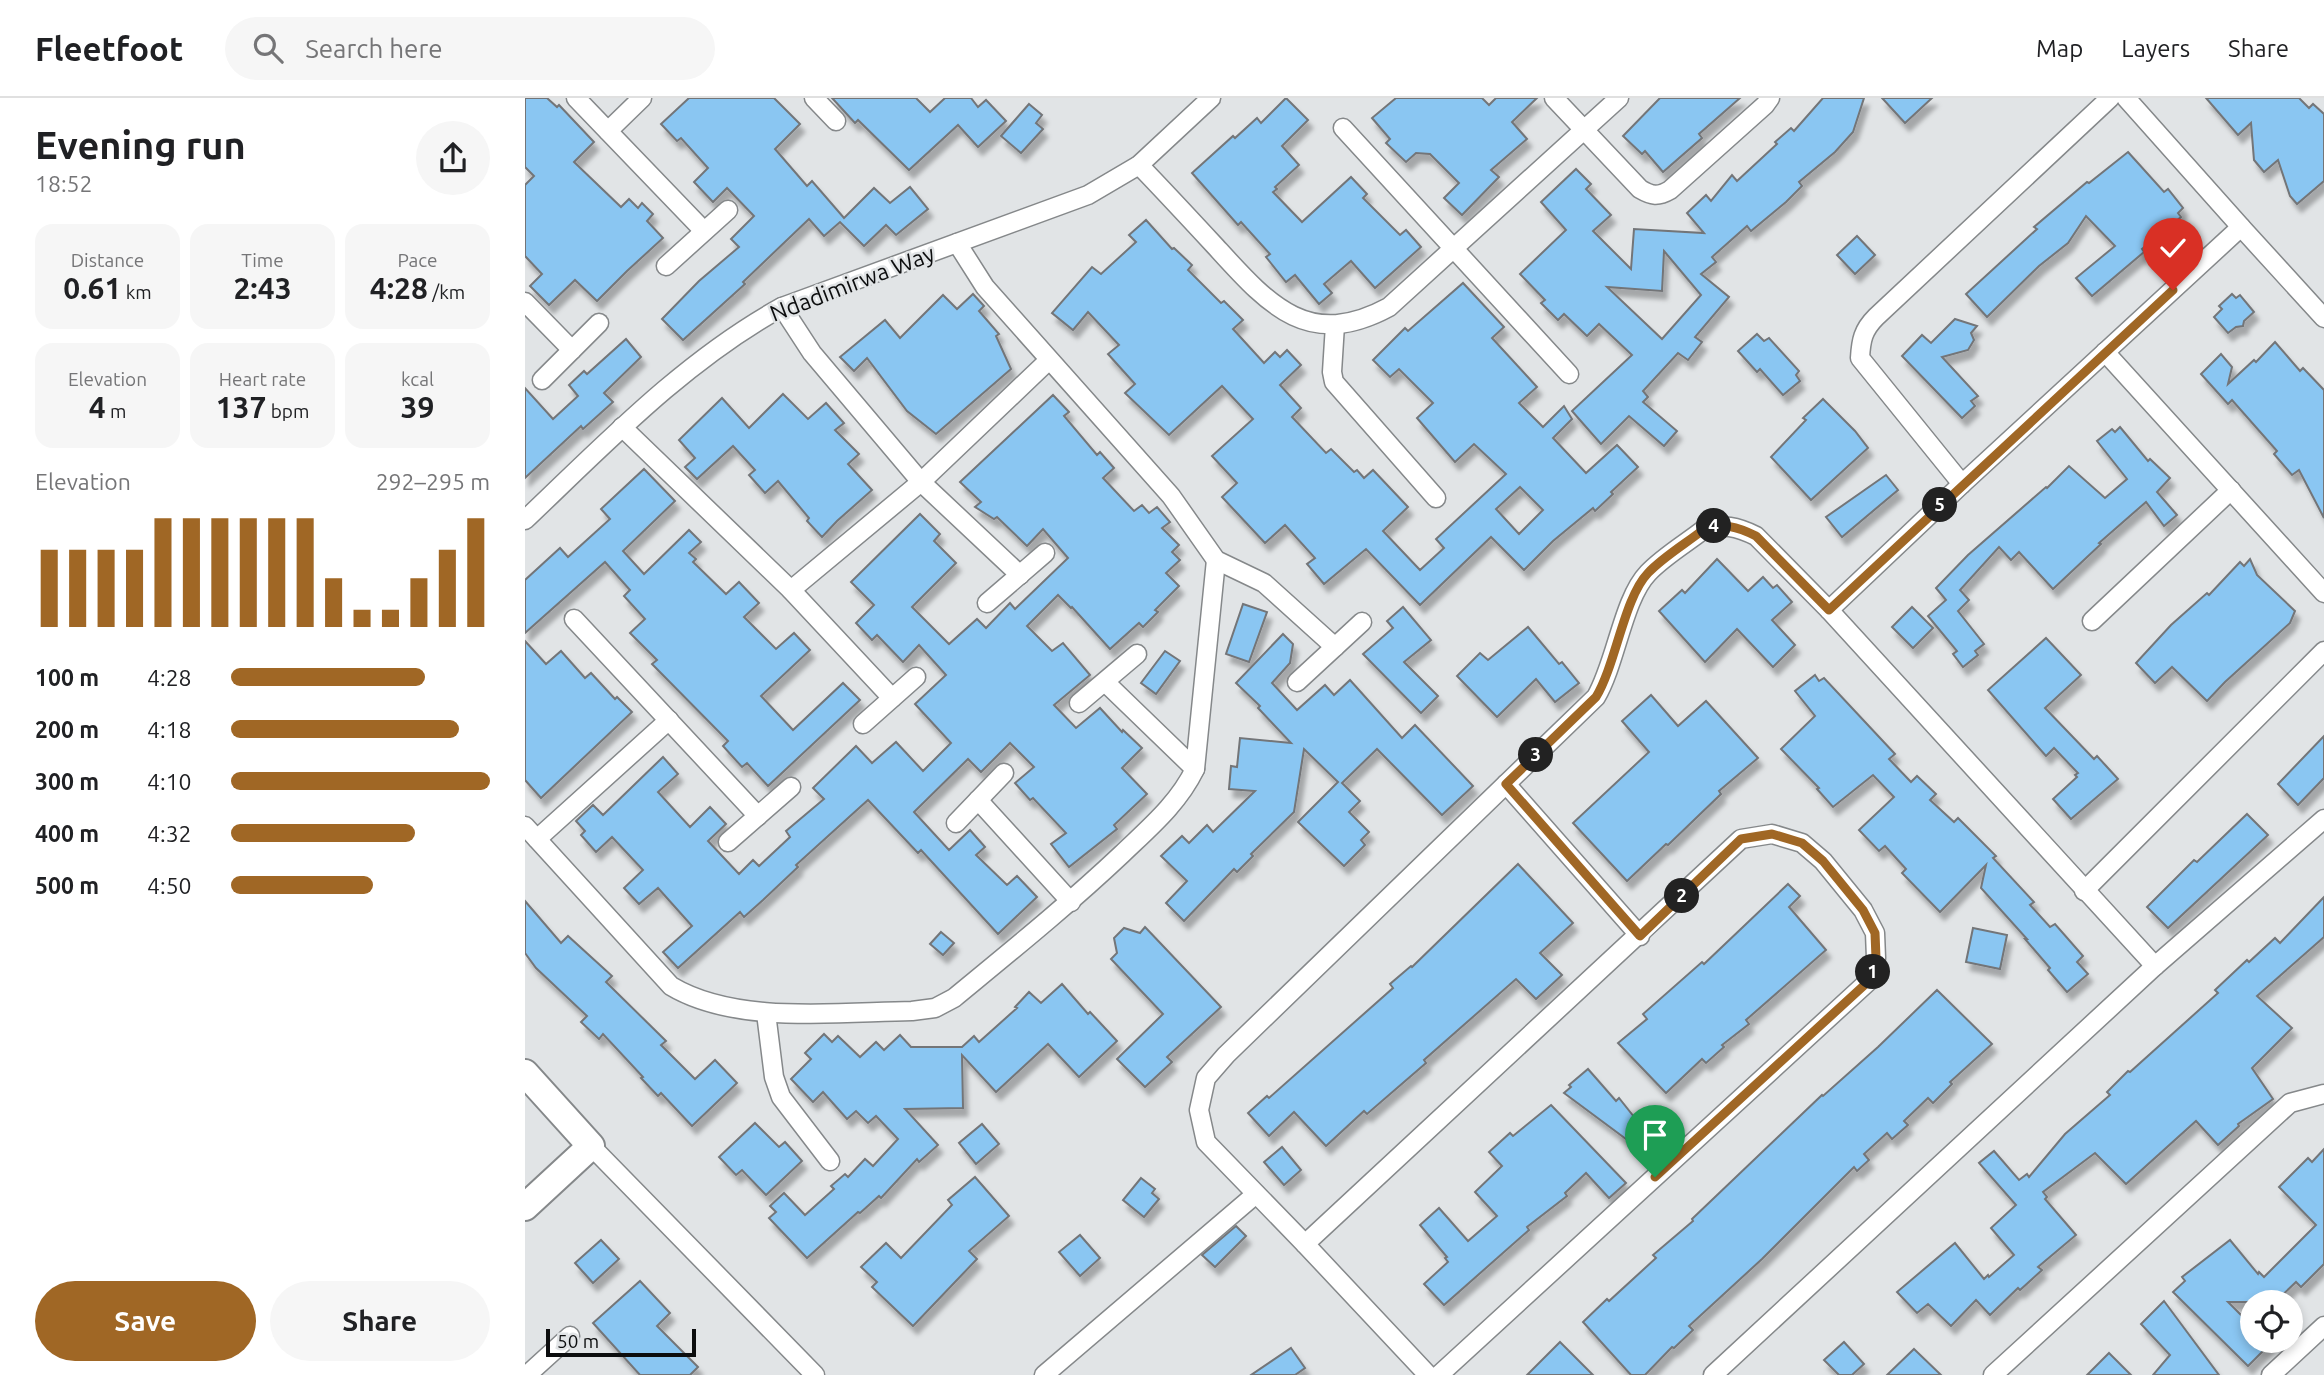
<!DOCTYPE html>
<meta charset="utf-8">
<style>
:root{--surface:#fff;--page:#f6f6f6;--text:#202124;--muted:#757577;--line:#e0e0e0;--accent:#a06725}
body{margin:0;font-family:Ubuntu,sans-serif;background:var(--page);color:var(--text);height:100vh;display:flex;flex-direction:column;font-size:26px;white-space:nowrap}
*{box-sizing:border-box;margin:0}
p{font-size:23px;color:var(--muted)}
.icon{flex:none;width:38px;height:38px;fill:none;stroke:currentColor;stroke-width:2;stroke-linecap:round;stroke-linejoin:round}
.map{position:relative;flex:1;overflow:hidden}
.panel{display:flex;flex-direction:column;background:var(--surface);width:525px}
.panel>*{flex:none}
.buttons{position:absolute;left:1715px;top:1192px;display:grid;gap:14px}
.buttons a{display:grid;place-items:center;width:63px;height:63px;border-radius:50%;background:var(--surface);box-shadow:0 4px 10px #0003;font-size:35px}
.scale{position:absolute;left:21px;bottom:18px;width:150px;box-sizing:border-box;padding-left:7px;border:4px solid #0c0d0e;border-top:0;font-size:19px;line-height:24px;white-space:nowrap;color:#0c0d0e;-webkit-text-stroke:5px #e1e4e6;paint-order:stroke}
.pin{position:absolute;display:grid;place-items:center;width:60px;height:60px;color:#fff;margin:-72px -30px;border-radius:50% 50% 50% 0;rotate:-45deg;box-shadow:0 0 7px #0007}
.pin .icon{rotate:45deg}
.km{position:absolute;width:35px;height:35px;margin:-18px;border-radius:50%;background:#222;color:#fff;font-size:19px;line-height:35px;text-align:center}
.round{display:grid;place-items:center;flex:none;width:74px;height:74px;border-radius:37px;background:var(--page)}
.summary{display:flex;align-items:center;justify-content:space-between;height:119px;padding:0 35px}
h1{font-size:38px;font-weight:600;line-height:52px}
.figures{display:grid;grid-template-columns:repeat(3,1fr);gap:10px;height:119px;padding:7px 35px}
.figures div{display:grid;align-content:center;border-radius:18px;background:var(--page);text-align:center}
.figures b{font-size:30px;font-weight:600}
.figures small{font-size:19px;font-weight:400}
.figures p{font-size:19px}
.chart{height:196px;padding:14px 35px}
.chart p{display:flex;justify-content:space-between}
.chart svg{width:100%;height:126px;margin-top:7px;stroke:var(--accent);stroke-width:6}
.primary-button{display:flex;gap:14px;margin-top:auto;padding:14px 35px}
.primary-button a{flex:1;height:80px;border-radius:42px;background:var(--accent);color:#fff;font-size:28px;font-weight:600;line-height:80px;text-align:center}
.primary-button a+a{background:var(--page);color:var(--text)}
ul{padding:0 35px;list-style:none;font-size:23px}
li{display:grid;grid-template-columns:112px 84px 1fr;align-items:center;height:52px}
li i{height:18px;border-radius:9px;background:var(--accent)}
header{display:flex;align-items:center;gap:42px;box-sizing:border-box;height:98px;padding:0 35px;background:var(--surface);border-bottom:2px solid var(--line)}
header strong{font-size:33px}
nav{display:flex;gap:38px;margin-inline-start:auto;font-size:24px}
.search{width:490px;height:63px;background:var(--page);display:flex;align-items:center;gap:18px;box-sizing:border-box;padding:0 24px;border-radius:38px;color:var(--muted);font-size:26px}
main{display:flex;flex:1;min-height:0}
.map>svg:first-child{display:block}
.building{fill:#8ac6f2;stroke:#737578;stroke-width:2;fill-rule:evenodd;filter:url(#shadow)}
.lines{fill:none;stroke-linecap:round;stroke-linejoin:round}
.street-casing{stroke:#85888a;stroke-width:21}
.secondary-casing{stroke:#85888a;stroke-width:30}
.street{stroke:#fff;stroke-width:18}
.secondary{stroke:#fff;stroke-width:26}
.route-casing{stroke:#fff;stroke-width:14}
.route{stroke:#a06725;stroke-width:9}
.labels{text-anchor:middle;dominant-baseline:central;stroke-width:5;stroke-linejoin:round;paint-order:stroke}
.street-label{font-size:23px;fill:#0c0d0e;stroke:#e1e4e6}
</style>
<header>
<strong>Fleetfoot</strong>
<div class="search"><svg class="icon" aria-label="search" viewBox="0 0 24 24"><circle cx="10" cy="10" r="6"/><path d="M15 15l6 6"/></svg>Search here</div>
<nav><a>Map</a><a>Layers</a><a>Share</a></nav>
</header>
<main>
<section class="panel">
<div class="summary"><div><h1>Evening run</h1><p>18:52</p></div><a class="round"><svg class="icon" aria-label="share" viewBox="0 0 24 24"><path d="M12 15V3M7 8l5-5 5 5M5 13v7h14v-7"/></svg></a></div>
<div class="figures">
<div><p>Distance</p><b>0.61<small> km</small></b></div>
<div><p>Time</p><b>2:43</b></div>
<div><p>Pace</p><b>4:28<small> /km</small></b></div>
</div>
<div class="figures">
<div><p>Elevation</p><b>4<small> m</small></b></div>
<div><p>Heart rate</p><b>137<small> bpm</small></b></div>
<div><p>kcal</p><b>39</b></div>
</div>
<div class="chart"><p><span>Elevation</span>292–295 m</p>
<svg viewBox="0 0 160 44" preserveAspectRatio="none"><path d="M5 44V17M15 44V17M25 44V17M35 44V17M45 44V6M55 44V6M65 44V6M75 44V6M85 44V6M95 44V6M105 44V27M115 44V38M125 44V38M135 44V27M145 44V17M155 44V6"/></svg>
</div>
<ul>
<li><b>100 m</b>4:28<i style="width:75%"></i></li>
<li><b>200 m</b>4:18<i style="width:88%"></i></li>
<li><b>300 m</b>4:10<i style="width:100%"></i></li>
<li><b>400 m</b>4:32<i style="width:71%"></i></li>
<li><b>500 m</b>4:50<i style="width:55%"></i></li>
</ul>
<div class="primary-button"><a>Save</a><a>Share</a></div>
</section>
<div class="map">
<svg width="1799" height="1277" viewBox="0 0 1799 1277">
<defs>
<filter id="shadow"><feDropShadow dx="4.5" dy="8" stdDeviation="2" flood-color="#0004"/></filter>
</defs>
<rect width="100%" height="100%" fill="#e1e4e6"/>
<g class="building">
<polygon points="0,0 22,0 32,9 34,7 69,44 49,64 96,109 104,101 113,110 117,105 128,116 122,123 138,140 102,173 72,203 50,182 24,207 5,188 17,176 0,158 0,87 9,78 0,69"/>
<polygon points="164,0 249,0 275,26 250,51 282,88 287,83 319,120 349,90 365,105 385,89 403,111 371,137 361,127 339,148 315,124 299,138 284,121 218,184 220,186 158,242 137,221 174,183 214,149 206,141 229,118 202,90 188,104 169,84 183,70 156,40 152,43 136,26"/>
<polygon points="307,0 391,0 405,14 420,0 446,0 453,9 461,2 481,23 453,49 433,27 384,72 333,22 330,25"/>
<polygon points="761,0 783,22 757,48 774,67 750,89 752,91 748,94 777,124 826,79 842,96 838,100 875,137 881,132 896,149 850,190 826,163 799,186 807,195 794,206 770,177 761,184 741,159 745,156 716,124 713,127 667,75 708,38 710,40 732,20 736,25"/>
<polygon points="871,0 957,0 964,7 971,0 1012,0 987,24 1002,41 966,72 974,79 937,117 919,100 934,85 905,56 891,55 881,64 861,45 865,41 847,20"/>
<polygon points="1135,0 1215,0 1174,36 1177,40 1138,74 1120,53 1117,56 1098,38"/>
<path d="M1298,0H1339L1328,34L1310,54L1274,84L1277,88L1261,104L1226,133L1222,128L1187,159L1191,164L1176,176L1204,199L1170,239L1177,244L1163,262L1153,255L1118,293L1123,299L1118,304L1152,333L1139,348L1104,318L1076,346L1047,313L1107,257L1074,226L1062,238L1039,216L1033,222L1016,205L1020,202L995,176L1041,132L1016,104L1051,71L1066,86L1061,91L1086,117L1068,133L1106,171L1109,131L1179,135L1162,115L1181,97L1186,103L1207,77L1212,83L1252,46L1250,44L1266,30L1269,33ZM1139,153L1176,197L1137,241L1082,189L1137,193Z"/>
<polygon points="1357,0 1407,0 1380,25"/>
<polygon points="1681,0 1774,0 1784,10 1788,6 1799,16 1799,83 1772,106 1765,98 1753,62 1739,74 1729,62 1726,25 1713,37"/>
<polygon points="504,6 517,17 511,25 518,31 496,55 476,38"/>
<polygon points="1603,54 1639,94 1643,91 1658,110 1653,115 1656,119 1617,151 1619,154 1567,198 1551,180 1590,148 1561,118 1543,145 1514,168 1462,219 1441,196 1512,131 1509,129 1562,84 1564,85"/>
<path d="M621,122L647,151L649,150L667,167L663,172L696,205L699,203L718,222L708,231L739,265L750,254L755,259L762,252L776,267L755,287L776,310L767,319L801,355L806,351L829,374L832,372L839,380L848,372L883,409L858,433L895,472L919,450L911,441L981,376L949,346L930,364L892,320L908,305L874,271L865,279L848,262L880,230L883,233L938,185L979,229L967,240L1012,289L994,305L1018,329L1039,308L1047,321L1028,340L1061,375L1092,347L1113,369L1086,394L1088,396L1070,413L1068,410L1028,443L999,472L966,439L895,507L841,451L799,486L782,466L790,460L760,427L740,445L697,399L712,385L687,358L728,321L697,288L644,337L600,295L610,286L583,256L594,247L563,214L548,232L527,215L567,169L576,176L611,144L604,137ZM995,389L1018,412L994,436L971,411Z"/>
<polygon points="1332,138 1350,157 1330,176 1312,157"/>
<polygon points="448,196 459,208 454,213 474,236 471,238 486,271 411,336 382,313 342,260 329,273 315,259 360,222 375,240 418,197 432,211"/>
<polygon points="1707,196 1711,200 1715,197 1729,214 1719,223 1718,228 1711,229 1703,235 1689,219 1697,211 1694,208"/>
<polygon points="1430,221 1452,228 1446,235 1449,242 1443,252 1417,259 1453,298 1446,303 1450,308 1437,320 1377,258 1397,237 1406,245"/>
<polygon points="1232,236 1239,243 1244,240 1274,273 1271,277 1275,283 1258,297 1235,271 1232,274 1213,253"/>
<polygon points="101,241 116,259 79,295 88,304 58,331 56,328 0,380 0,290 28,321 53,298 44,287 59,273 62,276"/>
<polygon points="1750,244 1775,273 1778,270 1799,292 1799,420 1774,372 1767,377 1749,356 1752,353 1707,302 1703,306 1676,276 1696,256 1707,269 1703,286 1729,262 1731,264"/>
<polygon points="258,296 283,321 301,305 319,325 310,332 334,356 323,366 347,392 312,423 297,439 282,423 284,420 253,383 240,395 224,377 230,372 208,348 172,381 160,369 170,360 154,342 197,300 224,330"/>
<polygon points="528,297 544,314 539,318 572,357 575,354 589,370 578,380 609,413 617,407 624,415 632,409 645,424 637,430 654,447 647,454 655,462 641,475 654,488 630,512 633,514 618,529 614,525 585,551 547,509 546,510 533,497 502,528 527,553 538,545 565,577 529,607 551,630 575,610 597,634 598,632 617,650 597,670 622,696 589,727 592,731 544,769 526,746 541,735 508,700 505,702 490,685 509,669 485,645 456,674 443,661 389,714 424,752 445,732 460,749 451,757 482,787 492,778 512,799 473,836 396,752 393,755 343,702 271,767 273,769 238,802 219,819 215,814 153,870 138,854 167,828 133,790 114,806 99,790 118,772 87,739 71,754 56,737 60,733 51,723 68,707 78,717 138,659 153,676 133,694 165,729 185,709 201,726 183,743 214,776 228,762 234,768 265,739 261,733 299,701 288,690 331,648 347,665 371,644 398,673 426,645 390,606 421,577 394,547 378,564 352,537 347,542 331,525 349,507 326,484 395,416 415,436 409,443 431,465 387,509 424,546 452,521 461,530 485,505 490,511 543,460 518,431 502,448 472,419 469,421 450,409 456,404 435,384"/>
<polygon points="1298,301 1330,333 1343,350 1286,402 1246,359 1281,322 1278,320"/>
<polygon points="1595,329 1623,363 1625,361 1645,380 1632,394 1652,417 1639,428 1621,404 1574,445 1576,446 1528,491 1494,454 1486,462 1474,449 1435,492 1444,502 1433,513 1459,546 1450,553 1453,557 1438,569 1428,556 1432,553 1403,518 1421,502 1411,490 1443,457 1521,389 1522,390 1544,368 1580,400 1602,381 1572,343 1587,331 1590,334"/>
<polygon points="119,371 150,403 98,453 119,476 164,432 176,444 164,455 171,461 168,464 201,496 214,484 234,505 219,519 251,551 269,535 285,552 236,598 268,632 318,585 335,602 243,688 222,665 217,669 198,648 203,643 127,566 132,562 105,535 120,521 99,498 105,492 80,464 0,535 0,482 35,450 43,459 85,421 76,411"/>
<polygon points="1361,377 1373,392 1317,439 1301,419"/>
<polygon points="1192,461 1223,493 1238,479 1248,490 1252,487 1267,504 1247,522 1270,547 1248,569 1212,531 1180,564 1134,513 1157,492 1160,495"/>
<polygon points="1725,461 1732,477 1770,513 1765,525 1700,584 1682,603 1647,569 1630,585 1611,565 1646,527 1682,495 1684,497 1715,464 1719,468"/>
<polygon points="718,506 742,514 724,564 701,556"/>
<polygon points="878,509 906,542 879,564 913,598 896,615 838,556 868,530 862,523"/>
<polygon points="1387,509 1408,530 1388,550 1367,529"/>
<polygon points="1003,529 1034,566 1037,564 1054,585 1030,604 1011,581 972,619 932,578 955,555 963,562"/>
<polygon points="758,536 768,546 765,565 747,585 772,612 800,587 809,597 825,582 877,640 890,627 948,688 917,717 852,651 817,685 835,703 824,714 844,734 836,742 840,747 819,768 773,724 813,684 779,651 769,714 726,756 728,758 712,774 709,771 659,823 641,805 662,783 636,758 657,738 664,745 682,727 688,734 730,693 704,691 706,668 712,669 715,640 766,645 733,610 735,608 711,585"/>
<polygon points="1521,540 1556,577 1520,610 1569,661 1572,658 1593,681 1546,721 1528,701 1552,679 1550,677 1553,675 1529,650 1521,658 1463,592"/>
<polygon points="0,543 21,566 36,553 60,580 66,575 90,601 92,599 107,614 16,700 0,682"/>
<polygon points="640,553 655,563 631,596 616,585"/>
<polygon points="1290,577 1294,583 1299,580 1370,656 1364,661 1386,684 1392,678 1411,696 1405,702 1429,724 1433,720 1471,758 1468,760 1509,804 1505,807 1525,829 1530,826 1558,858 1552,864 1563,876 1542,894 1523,872 1525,870 1500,841 1502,841 1456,790 1461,767 1415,814 1377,775 1381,771 1360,748 1354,753 1334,732 1369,699 1348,677 1308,709 1292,691 1294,690 1256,651 1290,618 1270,593"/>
<polygon points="1126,597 1153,628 1181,603 1233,660 1194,693 1196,696 1143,747 1141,746 1102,783 1048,725 1124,654 1097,623"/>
<polygon points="1799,638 1799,680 1773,707 1753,686"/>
<polygon points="1722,716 1743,737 1643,830 1622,809 1669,762 1672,764"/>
<polygon points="993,766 1048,825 1015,855 1037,877 1011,901 991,881 899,962 901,965 842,1016 839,1013 801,1048 769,1014 744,1038 723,1015 742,998 744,1000 868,890 865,886 886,868 887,869"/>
<polygon points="1263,786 1275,798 1264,809 1301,852 1221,922 1224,926 1197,947 1199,949 1181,965 1177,961 1141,995 1093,945 1122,921 1118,916 1177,864 1179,866"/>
<polygon points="1799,799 1799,839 1732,898 1767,930 1727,970 1748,1001 1713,1026 1714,1028 1693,1047 1671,1023 1601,1086 1570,1055 1518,1094 1522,1099 1520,1101 1551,1137 1513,1169 1517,1172 1495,1192 1493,1190 1465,1217 1451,1202 1426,1228 1403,1206 1392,1215 1372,1194 1430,1145 1459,1181 1463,1177 1464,1179 1489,1157 1466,1130 1491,1107 1454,1065 1469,1053 1494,1082 1502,1076 1504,1079 1540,1036 1585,997 1582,994 1603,973 1605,974 1693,895 1690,892 1722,862 1724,864 1750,840 1755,845"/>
<polygon points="0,803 36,845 43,838 87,878 81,884 141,943 136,947 170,981 190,962 212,985 167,1028 136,995 133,998 116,980 118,979 78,936 74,941 56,924 62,918 11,870 0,855"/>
<polygon points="620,829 696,909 642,959 647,964 620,989 592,961 638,916 586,861 592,855 589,840 599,830 615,835"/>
<polygon points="1448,830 1482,837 1475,871 1441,864"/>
<polygon points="416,834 429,845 418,857 405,846"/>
<polygon points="537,886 563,916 565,914 592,943 554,979 523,946 471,994 437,957 438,1010 380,1011 413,1047 394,1064 392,1061 356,1100 354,1098 335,1115 333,1114 282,1160 244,1120 251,1114 245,1108 259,1095 280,1117 309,1091 306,1088 320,1076 323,1079 340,1061 348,1068 373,1041 351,1018 343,1025 331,1013 322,1021 298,994 288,1004 266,981 286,961 280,955 299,936 307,944 313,938 335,959 351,944 359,952 375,937 386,949 437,949 449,938 454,944 492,910 490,909 504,894 516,905"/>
<polygon points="1412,892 1467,946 1425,984 1427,986 1408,1005 1403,1000 1379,1023 1383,1027 1367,1041 1362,1035 1339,1056 1344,1062 1332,1073 1329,1069 1237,1161 1164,1228 1168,1232 1149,1250 1147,1249 1120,1277 1106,1277 1058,1224 1082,1201 1084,1203 1131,1160 1128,1157 1168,1123 1167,1121 1297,997 1298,998 1353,949"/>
<polygon points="1063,971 1091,1003 1094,1000 1117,1029 1101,1041 1039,995 1046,989 1044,987"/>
<polygon points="1026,1007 1101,1085 1084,1100 1061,1075 1040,1095 1042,1098 1002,1129 1004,1132 919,1207 899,1186 923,1164 920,1160 922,1159 895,1127 914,1110 943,1143 972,1118 950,1094 977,1068 964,1054 985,1035 988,1038"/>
<polygon points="230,1025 254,1049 260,1044 277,1063 241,1097 217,1072 211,1077 194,1059"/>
<polygon points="457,1026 474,1046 451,1066 434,1045"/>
<polygon points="757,1049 776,1072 759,1087 739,1064"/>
<polygon points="1799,1051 1799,1166 1776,1189 1771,1184 1750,1204 1703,1204 1727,1228 1727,1242 1749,1242 1723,1268 1648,1194 1660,1183 1657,1179 1705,1142 1733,1176 1734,1174 1739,1179 1791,1127 1754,1089 1783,1060 1787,1064"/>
<polygon points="450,1079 484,1118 444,1153 452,1161 388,1228 347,1189 352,1184 336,1169 361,1145 376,1160 427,1107 423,1102"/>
<polygon points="616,1080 630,1091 627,1095 634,1101 619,1119 598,1102"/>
<polygon points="711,1128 721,1138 690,1169 677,1157"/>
<polygon points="555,1137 575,1160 555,1178 534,1154"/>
<polygon points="76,1142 94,1161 68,1185 50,1165"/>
<polygon points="115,1183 145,1215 132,1228 173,1269 165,1277 115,1277 68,1225"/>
<polygon points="1639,1203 1694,1277 1628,1277 1645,1257 1616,1226"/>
<polygon points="1035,1244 1068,1277 1002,1277"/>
<polygon points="1319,1244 1339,1266 1327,1277 1314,1277 1299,1262"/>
<polygon points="766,1250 780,1270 770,1277 726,1277"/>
<polygon points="1389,1251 1416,1277 1362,1277"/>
<polygon points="1584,1255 1606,1277 1562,1277"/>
</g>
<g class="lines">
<defs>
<g id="street">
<polyline points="51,0 179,133"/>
<polyline points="289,0 311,23"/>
<path d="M1029,0L1115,91C1127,98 1133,99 1145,92L1240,7L1245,0"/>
<polyline points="1601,0 1716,129"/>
<polyline points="818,30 1044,276"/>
<polyline points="83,33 117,0"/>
<path d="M614,67C640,94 666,122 691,149C743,206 783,253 864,209L1094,0"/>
<polyline points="432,145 460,189 646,398 691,462 739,485 810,549"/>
<polyline points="141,168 203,112"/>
<polyline points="0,204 47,252"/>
<polyline points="257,209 287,255 396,384 495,477"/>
<polyline points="810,227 807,274 809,284 911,400"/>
<polyline points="1580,254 1799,495"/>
<polyline points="17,282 74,225"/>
<polyline points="97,329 266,492 367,600"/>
<path d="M1437,386L1335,260C1336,242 1338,232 1351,219L1585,0"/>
<path d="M0,422C80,346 159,263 257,209L563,97L614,67L686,0"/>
<polyline points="266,492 396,384 524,262"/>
<polyline points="462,505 520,455"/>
<polyline points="1304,512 1437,386 1716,129 1799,220"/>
<polyline points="49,521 233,718"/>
<polyline points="1567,523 1706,392"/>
<polyline points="580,584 670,671"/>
<polyline points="772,584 837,524"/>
<polyline points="554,605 612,556"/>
<polyline points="338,626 391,579"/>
<polyline points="981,686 1115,838"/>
<polyline points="453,702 546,804"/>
<polyline points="431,725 479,675"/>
<path d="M0,728L146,888C211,927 314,914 387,913L410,910L429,900C486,853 543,807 597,756C624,730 653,706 670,671L691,462"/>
<polyline points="12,741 144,622"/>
<polyline points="203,744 266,689"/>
<polyline points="1559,793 1799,553"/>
<polyline points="241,915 249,979 256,999 305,1063"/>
<polyline points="66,1048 290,1277"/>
<polyline points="780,1146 1216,741 1247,736 1277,745 1298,763 1338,812 1350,835 1351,860 1346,881 914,1277"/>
<polyline points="2,1277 45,1238"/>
<polyline points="519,1277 731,1096"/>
<path d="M903,1277L780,1146L681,1044L674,1012L681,980L701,957L1071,599C1091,565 1098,501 1123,475C1138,459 1160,446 1178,432C1197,425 1213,429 1231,438L1304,512L1630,868"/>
<polyline points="1188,1277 1630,868 1799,721"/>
<polyline points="1468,1277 1765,1005 1799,996"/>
<polyline points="1746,1277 1799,1228"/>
</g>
<polyline id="secondary" points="0,975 66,1048 0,1109"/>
</defs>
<use href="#street" class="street-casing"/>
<use href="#secondary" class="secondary-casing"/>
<use href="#street" class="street"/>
<use href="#secondary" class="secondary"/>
</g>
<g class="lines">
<defs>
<path id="route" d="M1130,1079L1346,881L1351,860L1350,835L1338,812L1298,763L1277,745L1247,736L1216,741L1115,838L981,686L1071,599C1091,566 1099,500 1123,475C1138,459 1160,446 1178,432C1197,424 1213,429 1231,438L1304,512L1648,192"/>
</defs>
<use href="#route" class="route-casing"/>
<use href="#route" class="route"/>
</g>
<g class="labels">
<g class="street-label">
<text transform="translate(327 185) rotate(-21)">Ndadimirwa Way</text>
</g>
</g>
</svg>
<div class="buttons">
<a><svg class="icon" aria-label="locate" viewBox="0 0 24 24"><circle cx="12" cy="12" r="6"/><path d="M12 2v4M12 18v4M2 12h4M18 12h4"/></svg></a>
</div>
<div class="scale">50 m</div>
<div class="pin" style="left:1130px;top:1079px;background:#1e9e55"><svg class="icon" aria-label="arrive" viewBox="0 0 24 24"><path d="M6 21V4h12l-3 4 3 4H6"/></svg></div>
<div class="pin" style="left:1648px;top:192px;background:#d93025"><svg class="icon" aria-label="check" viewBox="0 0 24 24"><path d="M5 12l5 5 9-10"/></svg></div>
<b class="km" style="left:1348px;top:874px">1</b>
<b class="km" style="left:1157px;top:798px">2</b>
<b class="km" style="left:1011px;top:657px">3</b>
<b class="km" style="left:1189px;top:428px">4</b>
<b class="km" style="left:1415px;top:407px">5</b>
</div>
</main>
